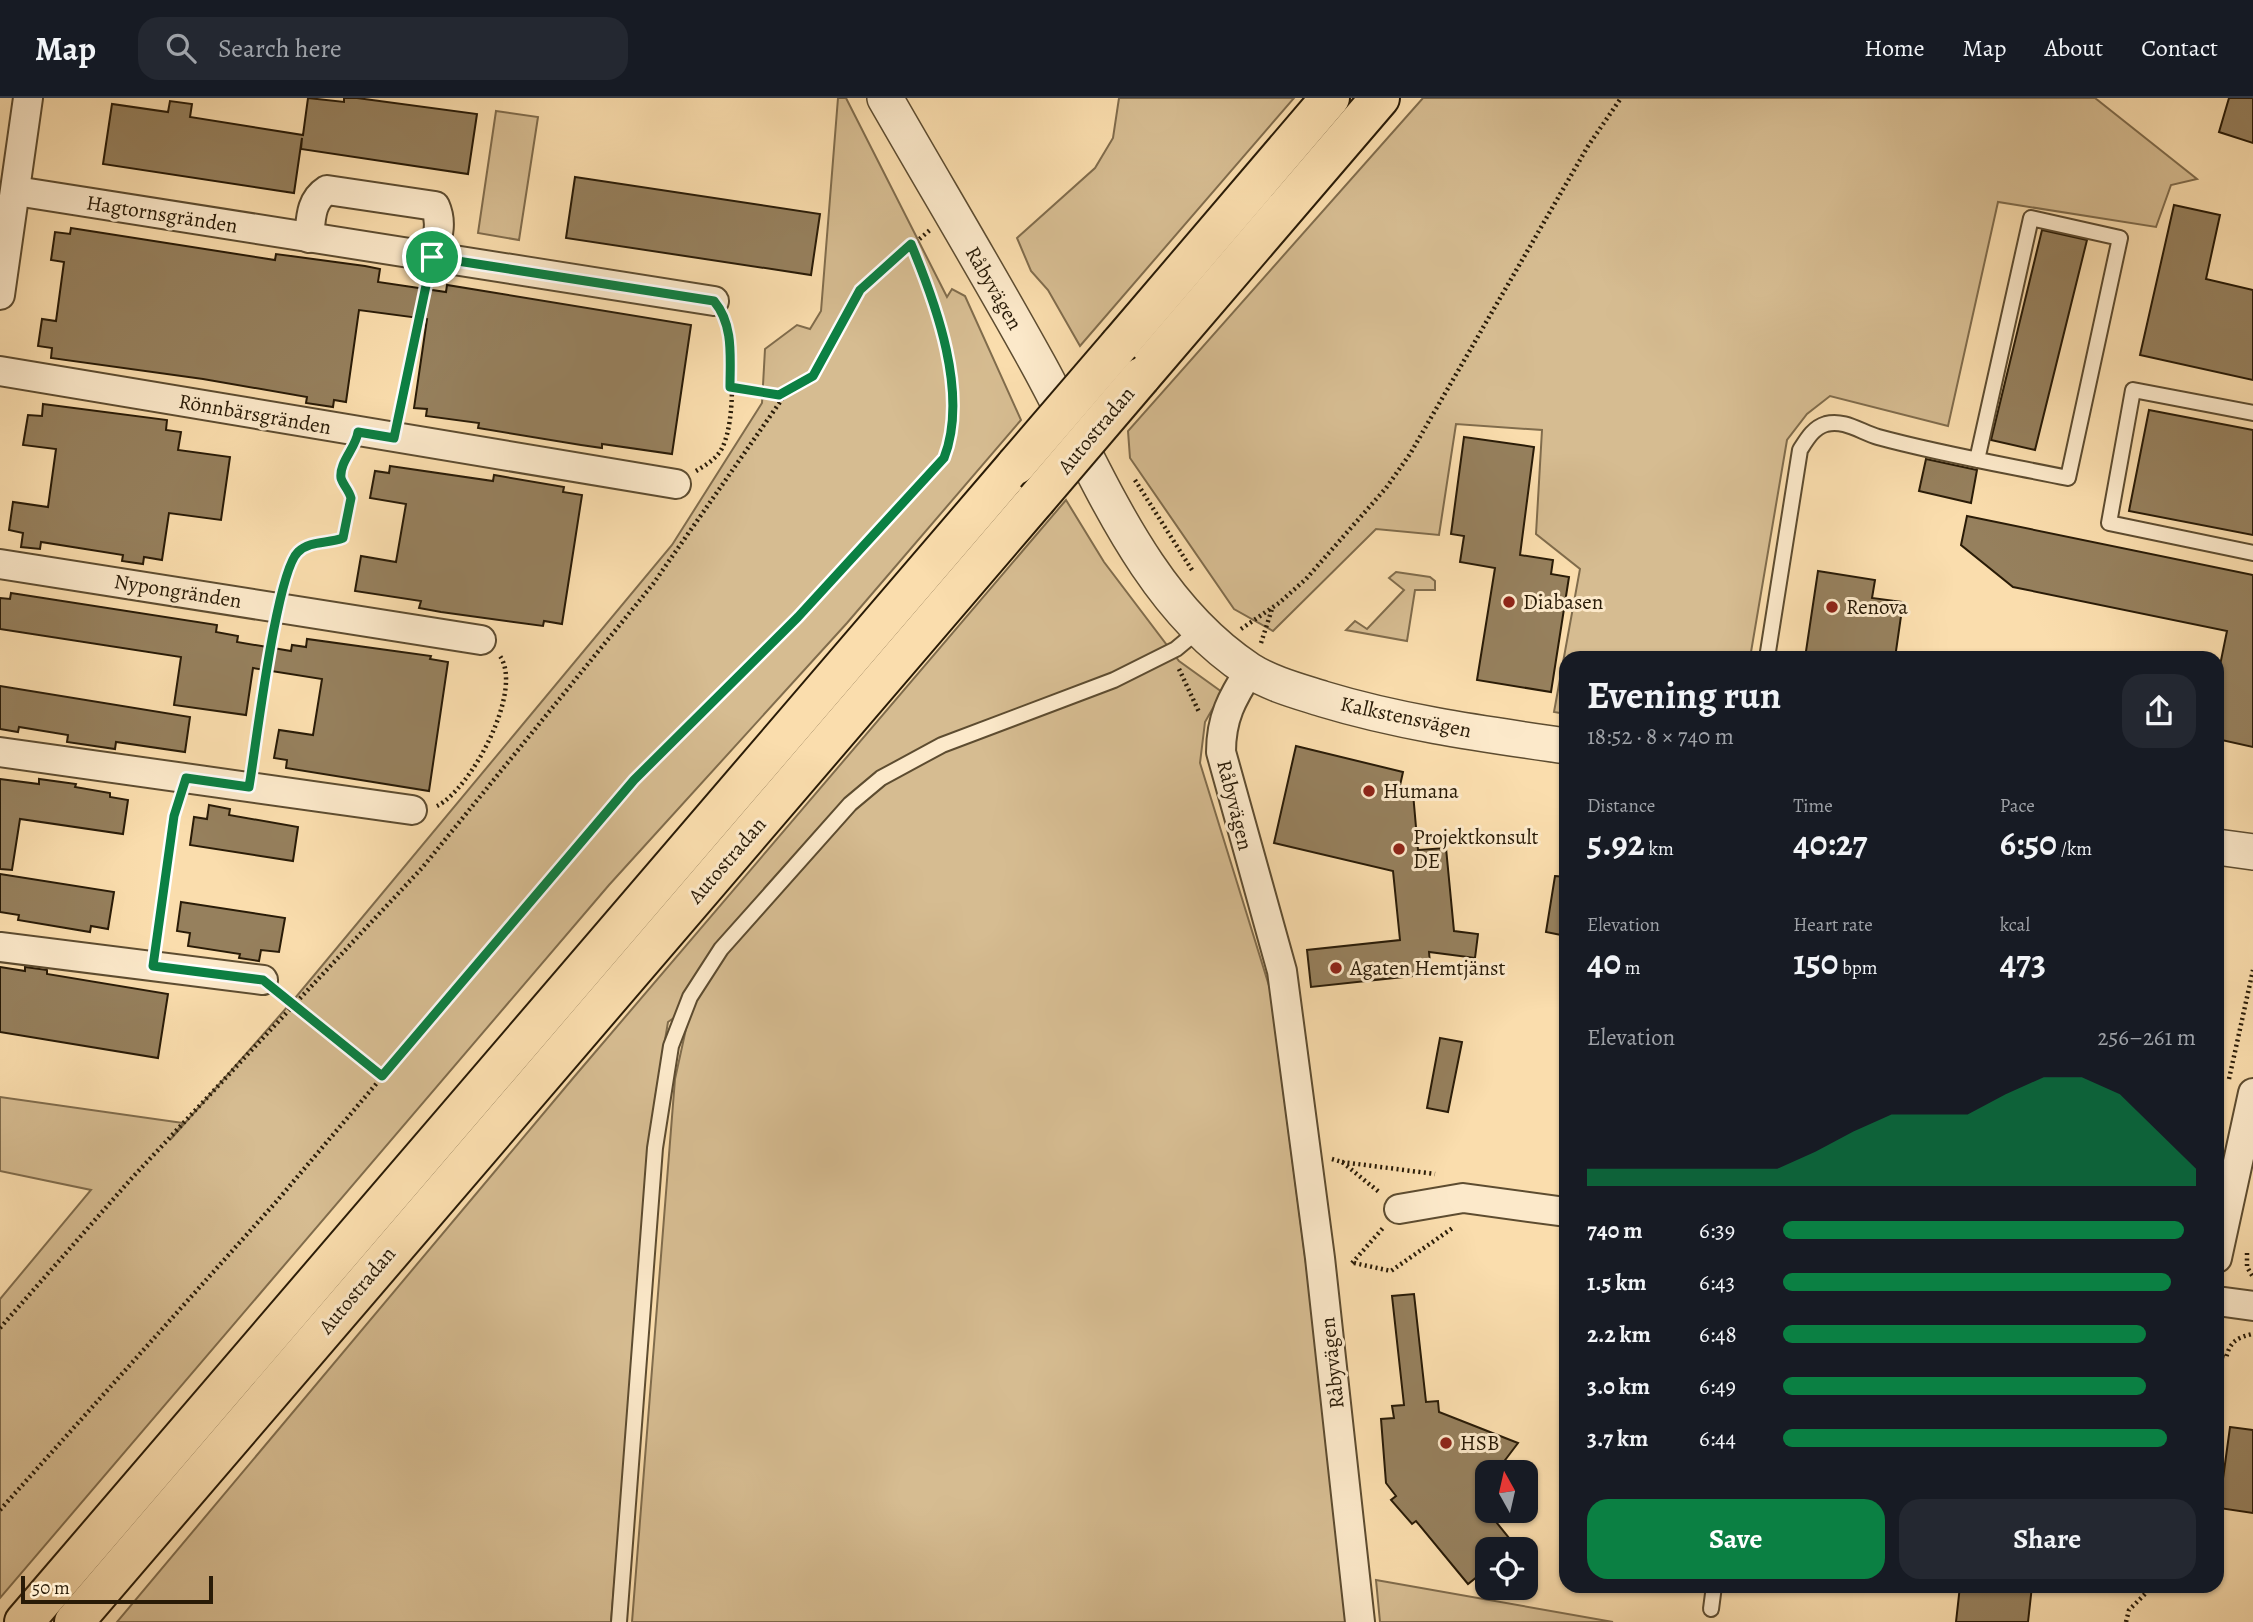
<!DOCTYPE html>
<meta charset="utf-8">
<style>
:root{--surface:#171b24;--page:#242831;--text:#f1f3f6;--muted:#9ea1a6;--line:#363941;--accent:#0b8043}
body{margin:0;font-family:Alegreya,serif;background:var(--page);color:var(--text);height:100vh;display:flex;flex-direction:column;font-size:26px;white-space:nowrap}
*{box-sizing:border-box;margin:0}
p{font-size:23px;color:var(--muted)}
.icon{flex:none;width:38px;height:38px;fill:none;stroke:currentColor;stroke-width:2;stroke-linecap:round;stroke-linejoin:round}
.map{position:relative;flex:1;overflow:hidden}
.details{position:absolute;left:1559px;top:553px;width:665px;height:942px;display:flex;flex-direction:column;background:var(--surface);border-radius:21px;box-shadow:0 2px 5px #0004}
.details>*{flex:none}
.needle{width:46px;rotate:352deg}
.tools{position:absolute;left:1475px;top:1362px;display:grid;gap:14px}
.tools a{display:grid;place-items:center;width:63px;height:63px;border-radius:14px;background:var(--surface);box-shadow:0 2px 5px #0004;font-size:35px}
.scale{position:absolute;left:21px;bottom:18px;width:192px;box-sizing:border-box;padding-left:7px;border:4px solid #291b07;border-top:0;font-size:19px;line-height:24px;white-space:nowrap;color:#291b07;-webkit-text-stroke:5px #fce9ca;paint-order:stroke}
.pin{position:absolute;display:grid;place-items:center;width:60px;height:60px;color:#fff;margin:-30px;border:4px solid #fff;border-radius:50%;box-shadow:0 2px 7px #0007}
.round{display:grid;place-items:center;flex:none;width:74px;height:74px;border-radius:21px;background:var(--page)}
.overview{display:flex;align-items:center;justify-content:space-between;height:119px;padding:0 28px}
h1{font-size:38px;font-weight:700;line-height:52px}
.metrics{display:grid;grid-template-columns:repeat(3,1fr);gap:10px;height:119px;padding:7px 28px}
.metrics div{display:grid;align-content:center}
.metrics b{font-size:35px;font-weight:700}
.metrics small{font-size:19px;font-weight:400}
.metrics p{font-size:19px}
.chart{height:196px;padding:14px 28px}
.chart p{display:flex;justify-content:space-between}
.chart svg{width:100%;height:126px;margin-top:7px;fill:var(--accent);opacity:.7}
.cta{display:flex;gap:14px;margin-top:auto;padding:14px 28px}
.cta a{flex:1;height:80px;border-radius:21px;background:var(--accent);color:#fff;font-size:28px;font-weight:700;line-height:80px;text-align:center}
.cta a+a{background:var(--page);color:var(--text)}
ul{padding:0 28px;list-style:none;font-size:23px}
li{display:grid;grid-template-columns:112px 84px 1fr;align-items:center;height:52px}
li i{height:18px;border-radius:9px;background:var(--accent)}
header{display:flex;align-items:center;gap:42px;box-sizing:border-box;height:98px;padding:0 35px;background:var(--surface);border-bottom:2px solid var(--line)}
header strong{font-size:33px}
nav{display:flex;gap:38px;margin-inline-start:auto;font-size:24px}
.search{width:490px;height:63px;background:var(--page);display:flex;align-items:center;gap:18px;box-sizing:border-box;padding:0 24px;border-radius:21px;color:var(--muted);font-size:26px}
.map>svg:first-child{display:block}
.green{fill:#d6bc91;stroke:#806c4c;stroke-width:2}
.building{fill:#96805d;stroke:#291b07;stroke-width:2}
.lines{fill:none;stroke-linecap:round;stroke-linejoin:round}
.service-casing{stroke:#5d4c30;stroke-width:18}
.minor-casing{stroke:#5d4c30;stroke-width:32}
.tertiary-casing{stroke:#5d4c30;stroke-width:38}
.motorway-casing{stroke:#291b07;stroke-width:42}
.path{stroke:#291b07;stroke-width:4.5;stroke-dasharray:2 3.5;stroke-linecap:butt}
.service{stroke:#fce9ca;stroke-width:14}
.minor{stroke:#fce9ca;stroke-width:28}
.tertiary{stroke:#fce9ca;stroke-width:35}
.motorway{stroke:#faddad;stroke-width:38}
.motorway-bridge-casing{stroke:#291b07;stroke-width:42;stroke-linecap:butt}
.motorway-bridge{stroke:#faddad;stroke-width:38}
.route-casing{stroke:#fff;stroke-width:14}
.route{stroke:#0b8043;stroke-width:9}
.poi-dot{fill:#8f2418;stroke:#fce9ca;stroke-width:2.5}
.labels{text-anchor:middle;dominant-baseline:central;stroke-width:6;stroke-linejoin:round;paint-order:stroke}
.street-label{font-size:21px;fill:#291b07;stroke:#fce9ca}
.poi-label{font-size:21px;fill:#291b07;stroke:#fce9ca;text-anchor:start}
</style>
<header>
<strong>Map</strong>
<div class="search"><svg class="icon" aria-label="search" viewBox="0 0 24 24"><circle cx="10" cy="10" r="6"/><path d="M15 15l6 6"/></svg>Search here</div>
<nav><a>Home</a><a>Map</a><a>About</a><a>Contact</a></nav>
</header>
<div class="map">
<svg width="2253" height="1524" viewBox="0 0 2253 1524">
<rect width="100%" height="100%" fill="#faddad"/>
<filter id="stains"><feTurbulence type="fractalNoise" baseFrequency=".00286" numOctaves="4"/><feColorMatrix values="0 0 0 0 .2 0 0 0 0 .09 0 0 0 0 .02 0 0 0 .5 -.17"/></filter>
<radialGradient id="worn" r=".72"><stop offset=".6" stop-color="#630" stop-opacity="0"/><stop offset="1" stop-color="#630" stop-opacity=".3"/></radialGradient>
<g class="green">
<polygon points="838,0 846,0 947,199 952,191 965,198 1021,322 847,525 609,787 0,1500 0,1201 91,1092 0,1073 0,999 183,1025 170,1042 296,899 672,447 762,305 765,251 797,227 810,231 821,213"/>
<polygon points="1119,0 1294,0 1080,248 1048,192 1031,173 1017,140 1095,70 1113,40"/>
<polygon points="1423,0 2095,0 2197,81 2171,87 2156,129 1998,104 1948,328 1830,298 1807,316 1787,342 1750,560 1566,560 1566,616 1554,614 1580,471 1536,436 1542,332 1456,326 1439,437 1376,431 1273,533 1234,511 1130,360 1128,333"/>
<polygon points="496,13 538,19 519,142 478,135"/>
<polygon points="1066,402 1104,464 1179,563 1222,594 1205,624 1200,665 1270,891 1322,1288 1348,1524 632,1524 675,981 691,908 668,924 655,1001 611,1524 117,1524 574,979"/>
<polygon points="1396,474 1430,479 1435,483 1435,492 1415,492 1407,543 1346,532 1355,523 1367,531 1404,492 1389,480"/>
<polygon points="1376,1482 1613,1524 1380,1524"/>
</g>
<g class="building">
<polygon points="308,0 344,4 344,0 357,0 477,16 468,76 301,51 302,40 294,95 103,66 112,6 168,14 170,3 192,6 190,19 303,37"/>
<polygon points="2229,0 2253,0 2253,45 2219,34"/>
<polygon points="575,79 820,116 811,177 566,140"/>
<polygon points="2174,107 2220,117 2206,181 2253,192 2253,282 2140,257"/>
<polygon points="71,130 275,162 276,156 365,168 380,171 378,184 446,194 447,187 691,227 672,356 602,346 602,350 581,347 478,330 479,325 426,318 427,311 414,310 427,221 359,212 346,304 334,302 333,309 306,305 307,299 203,281 51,260 52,250 38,248 42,221 56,223 64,164 51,162 55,134 70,136"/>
<polygon points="2042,132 2087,142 2035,352 1991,342"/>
<polygon points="43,306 167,322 166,332 181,334 178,352 230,359 221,422 169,415 162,462 144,459 143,466 122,463 123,457 41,444 40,451 21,449 23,435 9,432 13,404 48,409 56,351 23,347 28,317 42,318"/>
<polygon points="2149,312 2253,332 2253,437 2129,413"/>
<polygon points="1464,339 1534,349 1520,457 1553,462 1551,476 1569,479 1551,594 1477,582 1495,470 1460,464 1464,438 1451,436"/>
<polygon points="1926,361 1977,372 1971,405 1919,393"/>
<polygon points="390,368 493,383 494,377 564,389 563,394 582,397 562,526 544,523 543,528 441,514 419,510 421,503 355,493 361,458 396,464 406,406 370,400 375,373 389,375"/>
<polygon points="1967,418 2253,477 2253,649 2217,641 2217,582 2227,533 2013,489 1961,447"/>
<polygon points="1818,473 1875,482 1872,500 1903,504 1895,560 1805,560"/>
<polygon points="11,495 217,527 216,534 238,538 237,544 291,553 292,547 306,549 307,541 431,558 430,561 448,564 429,693 286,670 287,662 274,660 279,632 313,637 322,581 253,570 246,617 174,607 181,559 0,531 0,500 10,501"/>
<polygon points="0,588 190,619 185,654 116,644 115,651 67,644 68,637 19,629 18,634 0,631"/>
<polygon points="1296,648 1403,674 1399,692 1413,695 1418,752 1446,750 1454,833 1478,836 1475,860 1429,854 1431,876 1311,889 1307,852 1400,842 1393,773 1274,745"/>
<polygon points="0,681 39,686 39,681 76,686 75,689 110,695 110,699 128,702 123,736 20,721 12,772 0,771"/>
<polygon points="209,707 230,711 229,717 298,729 293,763 190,747 194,719 207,721"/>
<polygon points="0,776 114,794 108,831 91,828 90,834 18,822 19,817 0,814"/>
<polygon points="1555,778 1566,779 1566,838 1546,834"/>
<polygon points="181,804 285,820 279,854 261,852 259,863 239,860 240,856 188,848 190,835 177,833"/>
<polygon points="0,869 25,873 25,869 47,872 47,876 168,896 158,960 0,934"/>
<polygon points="1440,940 1462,944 1448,1014 1427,1010"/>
<polygon points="1414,1196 1426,1304 1438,1303 1439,1314 1518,1345 1496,1374 1488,1374 1488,1414 1518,1451 1488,1451 1488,1470 1468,1486 1416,1423 1412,1426 1391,1402 1396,1398 1386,1385 1381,1321 1394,1320 1392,1308 1404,1307 1392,1198"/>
<polygon points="2230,1329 2253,1332 2253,1415 2219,1410"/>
<polygon points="1960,1488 2032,1488 2028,1524 1956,1524"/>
</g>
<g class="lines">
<defs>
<g id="service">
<polyline points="2253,315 2133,292 2109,425 2253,455"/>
<path d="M1767,560L1800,352C1807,341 1813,330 1826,326C1844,321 1861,334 1878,339C1940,356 2005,367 2068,380L2120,140L2031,120L1977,362"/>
<polyline points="1711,1511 1714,1488"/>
<polyline points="619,1524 655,1050 671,948 690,899 721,851 850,706 881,680 942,647 1114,582 1176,551 1200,531"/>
</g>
<g id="minor">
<polyline points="16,93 714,203"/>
<path d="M309,140C311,121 310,103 327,92L435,108C443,126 437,140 432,159"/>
<polyline points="0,197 28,0"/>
<polyline points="0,273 676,386"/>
<polyline points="0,466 481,542"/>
<path d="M1250,572C1232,600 1221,620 1221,654L1282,873L1320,1160L1360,1524"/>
<polyline points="0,654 412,712"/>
<polyline points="0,849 263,882"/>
<polyline points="1399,1111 1463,1100 1566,1114"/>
<polyline points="2217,1160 2253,995"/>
<polyline points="2217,1203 2253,1208"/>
</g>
<g id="tertiary">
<path d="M885,0C936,89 989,177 1038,266C1097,373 1143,502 1249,572C1271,586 1298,593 1323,601C1402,625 1484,636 1566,648"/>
<polyline points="2217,749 2253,754"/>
</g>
<g id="motorway">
<polyline points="1120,246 1330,0"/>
<polyline points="1141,279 1380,0"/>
<polyline points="24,1524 1016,367"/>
<polyline points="74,1524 1036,402"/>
</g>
</defs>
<use href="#service" class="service-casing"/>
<use href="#minor" class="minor-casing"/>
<use href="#tertiary" class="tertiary-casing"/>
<use href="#motorway" class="motorway-casing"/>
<g class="path">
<polyline points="731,289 779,297 813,278 860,192 930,132"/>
<polyline points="398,315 426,183"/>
<path d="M696,373C706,367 718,360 723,348C736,320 733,255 726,225"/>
<polyline points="1135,382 1192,472"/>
<path d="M285,485C303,431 303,458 343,440L351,399C345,379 334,379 350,357"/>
<polyline points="1241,531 1279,505 1306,481 1386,390 1410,356 1588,48 1621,0"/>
<polyline points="1261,545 1272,511"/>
<polyline points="1179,571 1199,614"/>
<polyline points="253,664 274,535"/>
<path d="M437,708C471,691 524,593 500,558"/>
<polyline points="155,843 177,704"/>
<polyline points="282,898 382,978"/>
<polyline points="2229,981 2253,872"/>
<polyline points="1332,1061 1342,1064 1379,1094"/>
<polyline points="1342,1064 1435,1076"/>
<polyline points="2247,1155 2247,1169 2253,1179"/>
<polyline points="1352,1165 1383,1130"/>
<polyline points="1354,1165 1391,1173 1454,1129"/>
<polyline points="0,1230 131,1081 422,770 653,486 787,294"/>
<path d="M2217,1258L2226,1260C2230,1244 2236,1240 2252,1236"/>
<path d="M0,1412L276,1104L634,682L798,519L945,360C969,296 936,206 911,146"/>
<polyline points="2126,1524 2129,1512 2153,1488"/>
</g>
<use href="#service" class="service"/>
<use href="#minor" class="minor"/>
<use href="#tertiary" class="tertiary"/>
<use href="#motorway" class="motorway"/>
<defs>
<g id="motorway-bridge">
<polyline points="1016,367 1120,246"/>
<polyline points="1036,402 1141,279"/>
</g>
</defs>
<use href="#motorway-bridge" class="motorway-bridge-casing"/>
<use href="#motorway-bridge" class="motorway-bridge"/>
</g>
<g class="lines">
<defs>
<path id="route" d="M911,146C936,206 969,296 944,360L798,519L634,682L382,978L263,882L153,868L174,718L186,680L249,689C256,649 276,475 298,454C310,442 328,446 343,440L351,400C349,392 343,387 341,380C339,364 356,350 358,334L394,340L432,159L714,203C734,227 730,259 730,289L779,297L813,278L860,192Z"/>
</defs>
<use href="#route" class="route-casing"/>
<use href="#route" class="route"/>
</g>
<g class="poi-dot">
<circle cx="1509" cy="504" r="7"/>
<circle cx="1832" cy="509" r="7"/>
<circle cx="1369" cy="693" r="7"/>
<circle cx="1399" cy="751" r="7"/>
<circle cx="1336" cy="870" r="7"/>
<circle cx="1446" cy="1345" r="7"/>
</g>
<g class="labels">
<g class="street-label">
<text transform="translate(162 116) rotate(9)">Hagtornsgränden</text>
<text transform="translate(994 190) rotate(60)">Råbyvägen</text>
<text transform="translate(255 316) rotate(10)">Rönnbärsgränden</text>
<text transform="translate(1096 332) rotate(-50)">Autostradan</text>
<text transform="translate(178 493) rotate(9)">Nypongränden</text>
<text transform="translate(1406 619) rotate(12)">Kalkstensvägen</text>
<text transform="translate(1235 707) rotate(76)">Råbyvägen</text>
<text transform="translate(727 762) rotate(-49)">Autostradan</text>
<text transform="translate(357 1192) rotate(-50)">Autostradan</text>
<text transform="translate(1332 1265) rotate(-96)">Råbyvägen</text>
</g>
<g class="poi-label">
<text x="1523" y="504">Diabasen</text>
<text x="1846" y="509">Renova</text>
<text x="1383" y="693">Humana</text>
<text x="1413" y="739">Projektkonsult<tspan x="1413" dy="24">DE</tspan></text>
<text x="1350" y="870">Agaten Hemtjänst</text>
<text x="1460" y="1345">HSB</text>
</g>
</g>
<rect width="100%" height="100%" filter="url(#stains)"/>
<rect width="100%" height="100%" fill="url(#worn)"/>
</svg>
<div class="tools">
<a><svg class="needle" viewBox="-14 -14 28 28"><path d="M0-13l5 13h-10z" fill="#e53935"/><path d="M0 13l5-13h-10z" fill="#9ea1a6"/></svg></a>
<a><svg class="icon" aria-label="locate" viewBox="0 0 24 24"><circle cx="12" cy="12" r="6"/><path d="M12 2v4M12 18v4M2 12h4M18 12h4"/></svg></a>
</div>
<div class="scale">50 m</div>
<div class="pin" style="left:432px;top:159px;background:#1e9e55"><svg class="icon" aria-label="arrive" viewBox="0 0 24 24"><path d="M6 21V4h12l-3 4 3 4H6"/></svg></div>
<section class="details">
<div class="overview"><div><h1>Evening run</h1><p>18:52 · 8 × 740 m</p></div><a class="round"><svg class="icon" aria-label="share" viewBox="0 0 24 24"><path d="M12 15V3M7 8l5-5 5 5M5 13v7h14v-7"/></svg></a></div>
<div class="metrics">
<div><p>Distance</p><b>5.92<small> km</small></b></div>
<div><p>Time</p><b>40:27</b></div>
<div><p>Pace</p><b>6:50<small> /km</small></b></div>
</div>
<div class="metrics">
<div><p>Elevation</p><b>40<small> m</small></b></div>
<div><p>Heart rate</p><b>150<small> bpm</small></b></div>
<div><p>kcal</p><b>473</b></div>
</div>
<div class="chart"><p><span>Elevation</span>256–261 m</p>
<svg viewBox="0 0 160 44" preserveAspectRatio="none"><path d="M0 44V38L10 38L20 38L30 38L40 38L50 38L60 32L70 25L80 19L90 19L100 19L110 12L120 6L130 6L140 12L150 25L160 38V44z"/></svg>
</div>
<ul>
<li><b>740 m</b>6:39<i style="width:97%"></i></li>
<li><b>1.5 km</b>6:43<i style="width:94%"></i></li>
<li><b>2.2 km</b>6:48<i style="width:88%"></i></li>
<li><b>3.0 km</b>6:49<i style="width:88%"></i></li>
<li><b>3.7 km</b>6:44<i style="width:93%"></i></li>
</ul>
<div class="cta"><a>Save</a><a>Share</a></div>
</section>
</div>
